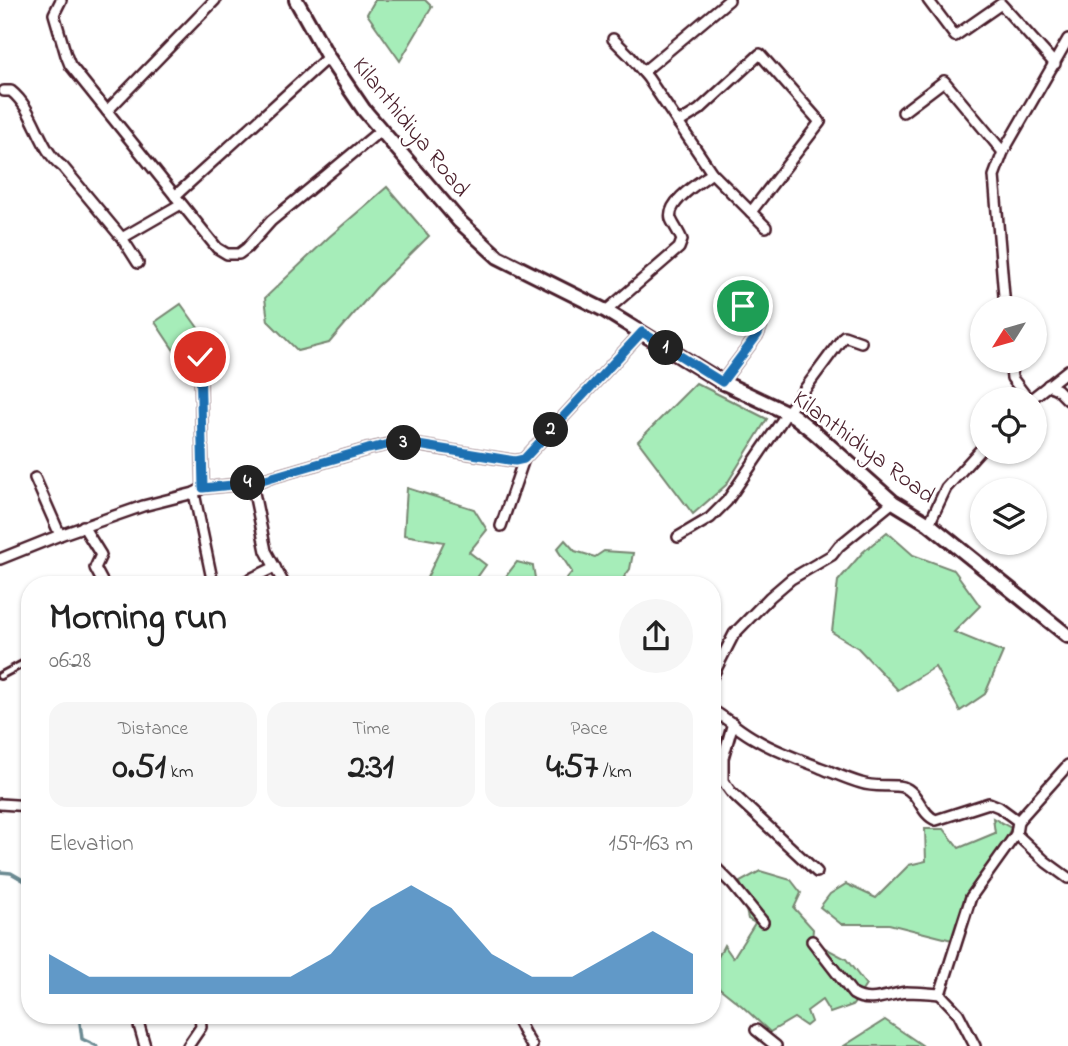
<!DOCTYPE html>
<meta charset="utf-8">
<style>
:root{--surface:#fff;--page:#f6f6f6;--text:#222;--muted:#767676;--accent:#1f6fb2}
body{margin:0;font-family:"Indie Flower",sans-serif;background:var(--page);color:var(--text);height:100vh;display:flex;flex-direction:column;font-size:26px;white-space:nowrap}
*{box-sizing:border-box;margin:0}
p{font-size:23px;color:var(--muted)}
.icon{flex:none;width:38px;height:38px;fill:none;stroke:currentColor;stroke-width:2;stroke-linecap:round;stroke-linejoin:round}
.map{position:relative;flex:1;overflow:hidden}
.panel{position:absolute;left:21px;top:576px;width:700px;height:448px;display:flex;flex-direction:column;background:var(--surface);border-radius:28px;box-shadow:0 2px 5px #0004}
.panel>*{flex:none}
.needle{width:46px;rotate:233deg}
.tools{position:absolute;left:970px;top:296px;display:grid;gap:14px}
.tools a{display:grid;place-items:center;width:77px;height:77px;border-radius:50%;background:var(--surface);box-shadow:0 2px 5px #0004;font-size:35px}
.pin{position:absolute;display:grid;place-items:center;width:60px;height:60px;color:#fff;margin:-30px;border:4px solid #fff;border-radius:50%;box-shadow:0 2px 7px #0007}
.km{position:absolute;width:35px;height:35px;margin:-18px;border-radius:50%;background:#222;color:#fff;font-size:19px;line-height:35px;text-align:center}
.round{display:grid;place-items:center;flex:none;width:74px;height:74px;border-radius:37px;background:var(--page)}
.head{display:flex;align-items:center;justify-content:space-between;height:119px;padding:0 28px}
h1{font-size:38px;font-weight:800;line-height:52px}
.figures{display:grid;grid-template-columns:repeat(3,1fr);gap:10px;height:119px;padding:7px 28px}
.figures div{display:grid;align-content:center;border-radius:18px;background:var(--page);text-align:center}
.figures b{font-size:35px;font-weight:800}
.figures small{font-size:19px;font-weight:400}
.figures p{font-size:19px}
.chart{height:196px;padding:14px 28px}
.chart p{display:flex;justify-content:space-between}
.chart svg{width:100%;height:126px;margin-top:7px;fill:var(--accent);opacity:.7}
.map>svg:first-child{display:block}
.green{fill:#a6edb9;stroke:#788672;stroke-width:2}
.lines{fill:none;stroke-linecap:round;stroke-linejoin:round}
.stream{stroke:#6c8b93;stroke-width:3.5}
.service-casing{stroke:#4a1f2b;stroke-width:10}
.minor-casing{stroke:#4a1f2b;stroke-width:14}
.tertiary-casing{stroke:#4a1f2b;stroke-width:18}
.service{stroke:#fff;stroke-width:4.5}
.minor{stroke:#fff;stroke-width:9}
.tertiary{stroke:#fff;stroke-width:12}
.route-casing{stroke:#fff;stroke-width:14}
.route{stroke:#1f6fb2;stroke-width:9}
.labels{text-anchor:middle;dominant-baseline:central;stroke-width:5;stroke-linejoin:round;paint-order:stroke}
.street-label{font-size:24px;fill:#4a1f2b;stroke:#fff}
</style>
<div class="map">
<svg width="1068" height="1046" viewBox="0 0 1068 1046">
<rect width="100%" height="100%" fill="#fff"/>
<filter id="ink" filterUnits="userSpaceOnUse"><feTurbulence type="fractalNoise" baseFrequency=".0143" numOctaves="2"/><feDisplacementMap in="SourceGraphic" scale="14" xChannelSelector="R" yChannelSelector="G"/><feConvolveMatrix kernelMatrix="1 2 1 2 8 2 1 2 1" color-interpolation-filters="sRGB"/></filter>
<g filter="url(#ink)">
<g class="green">
<polygon points="375,0 425,0 432,7 400,61 367,14"/>
<polygon points="387,187 429,236 376,288 329,343 298,351 268,321 265,298 329,237"/>
<polygon points="181,304 206,339 179,358 155,322"/>
<polygon points="696,383 767,419 726,485 693,514 638,441"/>
<polygon points="407,488 474,509 487,530 469,552 486,565 474,582 478,584 424,584 444,542 404,535"/>
<polygon points="887,532 913,555 954,570 980,606 954,632 1003,652 985,694 960,711 935,667 898,690 858,648 832,632 838,581 863,552"/>
<polygon points="565,540 575,551 595,557 604,551 633,553 630,569 619,584 562,584 572,572 557,549"/>
<polygon points="517,562 533,566 536,584 500,584"/>
<polygon points="993,818 1011,828 995,861 970,900 956,941 889,924 841,924 820,907 830,894 846,884 876,898 909,865 926,861 925,829 944,829 959,848 995,833"/>
<polygon points="760,871 791,880 801,893 794,908 813,929 812,941 846,959 866,985 853,1005 830,1013 822,1000 807,1011 811,1022 806,1026 794,1018 770,1032 742,1006 712,982 712,969 724,945 733,958 755,923 748,919 740,882"/>
<polygon points="885,1020 922,1045 920,1046 844,1046"/>
</g>
<g class="lines">
<g class="stream">
<polyline points="0,872 11,873 30,884"/>
<polyline points="79,1015 82,1039 97,1046"/>
</g>
<defs>
<polyline id="service" points="0,676 30,660"/>
<g id="minor">
<polyline points="61,0 54,14 66,55 70,65 217,248 227,254 239,254 247,248 271,221 381,130"/>
<polyline points="928,0 955,36 1001,4 1055,64"/>
<polyline points="613,39 629,55 648,78 712,173 766,227"/>
<polyline points="643,72 729,0"/>
<path d="M4,91H11C36,111 38,149 63,167L122,238L138,263"/>
<polyline points="107,111 215,0"/>
<polyline points="903,112 944,81 1003,152"/>
<polyline points="678,123 699,110 760,54 820,122 751,212"/>
<polyline points="175,196 328,57"/>
<polyline points="122,238 181,204"/>
<polyline points="1005,308 994,176 1003,152 1068,39"/>
<path d="M606,311L679,248L682,240C679,232 674,226 671,219C666,202 700,182 712,173"/>
<polyline points="200,357 203,488"/>
<polyline points="1010,360 1012,378 1028,399"/>
<polyline points="722,382 758,334 761,326 743,306"/>
<polyline points="1048,385 1057,389 1068,400"/>
<polyline points="1031,399 1068,370"/>
<polyline points="35,478 60,535"/>
<polyline points="252,483 266,551 284,584"/>
<polyline points="194,493 212,579"/>
<polyline points="929,524 946,488 982,448"/>
<polyline points="83,526 101,555 95,568 103,583"/>
<polyline points="501,526 524,459"/>
<polyline points="678,537 710,518 727,501 787,413 844,336 861,342"/>
<polyline points="0,559 60,535 143,506 194,493 203,488 252,483 368,449 399,442 515,461 524,459 642,332"/>
<polyline points="240,584 275,567"/>
<polyline points="712,677 734,634 770,597 791,579 832,555 839,546 893,502"/>
<path d="M712,710C728,719 741,732 757,740C777,752 799,759 821,768C834,773 847,779 861,783C875,788 891,784 903,787C919,792 921,815 936,820L989,803L999,807L1018,821"/>
<polyline points="733,723 723,758 723,781 731,792 817,872"/>
<polyline points="0,804 30,806"/>
<polyline points="1016,834 1046,862 1068,878"/>
<polyline points="712,864 732,884 763,922"/>
<path d="M812,941L853,994C870,1005 888,994 906,992C918,992 929,993 940,994"/>
<polyline points="112,1015 113,1015"/>
<polyline points="136,1015 145,1046"/>
<polyline points="515,1015 524,1033 532,1046"/>
<polyline points="756,1030 776,1046"/>
<polyline points="188,1046 201,1027 200,1015"/>
<polyline points="975,1046 958,1013 940,994 971,897 1016,834 1018,821 1068,765"/>
</g>
<polyline id="tertiary" points="296,0 328,57 364,110 459,221 498,257 606,311 722,382 794,416 814,432 893,502 929,524 1068,636"/>
</defs>
<use href="#service" class="service-casing"/>
<use href="#minor" class="minor-casing"/>
<use href="#tertiary" class="tertiary-casing"/>
<use href="#service" class="service"/>
<use href="#minor" class="minor"/>
<use href="#tertiary" class="tertiary"/>
</g>
</g>
<g class="lines" filter="url(#ink)">
<defs>
<polyline id="route" points="200,357 203,488 252,483 368,449 400,442 515,461 524,459 642,332 722,382 758,334 761,326 743,306"/>
</defs>
<use href="#route" class="route-casing"/>
<use href="#route" class="route"/>
</g>
<g class="labels">
<g class="street-label">
<text transform="translate(410 128) rotate(51)">Kilanthidiya Road</text>
<text transform="translate(863 448) rotate(37)">Kilanthidiya Road</text>
</g>
</g>
</svg>
<div class="tools">
<a><svg class="needle" viewBox="-14 -14 28 28"><path d="M0-13l5 13h-10z" fill="#e53935"/><path d="M0 13l5-13h-10z" fill="#767676"/></svg></a>
<a><svg class="icon" aria-label="locate" viewBox="0 0 24 24"><circle cx="12" cy="12" r="6"/><path d="M12 2v4M12 18v4M2 12h4M18 12h4"/></svg></a>
<a><svg class="icon" aria-label="layers" viewBox="0 0 24 24"><path d="M12 4l9 5-9 5-9-5zM3 14l9 5 9-5"/></svg></a>
</div>
<div class="pin" style="left:743px;top:306px;background:#1e9e55"><svg class="icon" aria-label="arrive" viewBox="0 0 24 24"><path d="M6 21V4h12l-3 4 3 4H6"/></svg></div>
<div class="pin" style="left:200px;top:357px;background:#d93025"><svg class="icon" aria-label="check" viewBox="0 0 24 24"><path d="M5 12l5 5 9-10"/></svg></div>
<b class="km" style="left:666px;top:348px">1</b>
<b class="km" style="left:551px;top:430px">2</b>
<b class="km" style="left:404px;top:443px">3</b>
<b class="km" style="left:248px;top:483px">4</b>
<section class="panel">
<div class="head"><div><h1>Morning run</h1><p>06:28</p></div><a class="round"><svg class="icon" aria-label="share" viewBox="0 0 24 24"><path d="M12 15V3M7 8l5-5 5 5M5 13v7h14v-7"/></svg></a></div>
<div class="figures">
<div><p>Distance</p><b>0.51<small> km</small></b></div>
<div><p>Time</p><b>2:31</b></div>
<div><p>Pace</p><b>4:57<small> /km</small></b></div>
</div>
<div class="chart"><p><span>Elevation</span>159–163 m</p>
<svg viewBox="0 0 160 44" preserveAspectRatio="none"><path d="M0 44V30L10 38L20 38L30 38L40 38L50 38L60 38L70 30L80 14L90 6L100 14L110 30L120 38L130 38L140 30L150 22L160 30V44z"/></svg>
</div>
</section>
</div>
